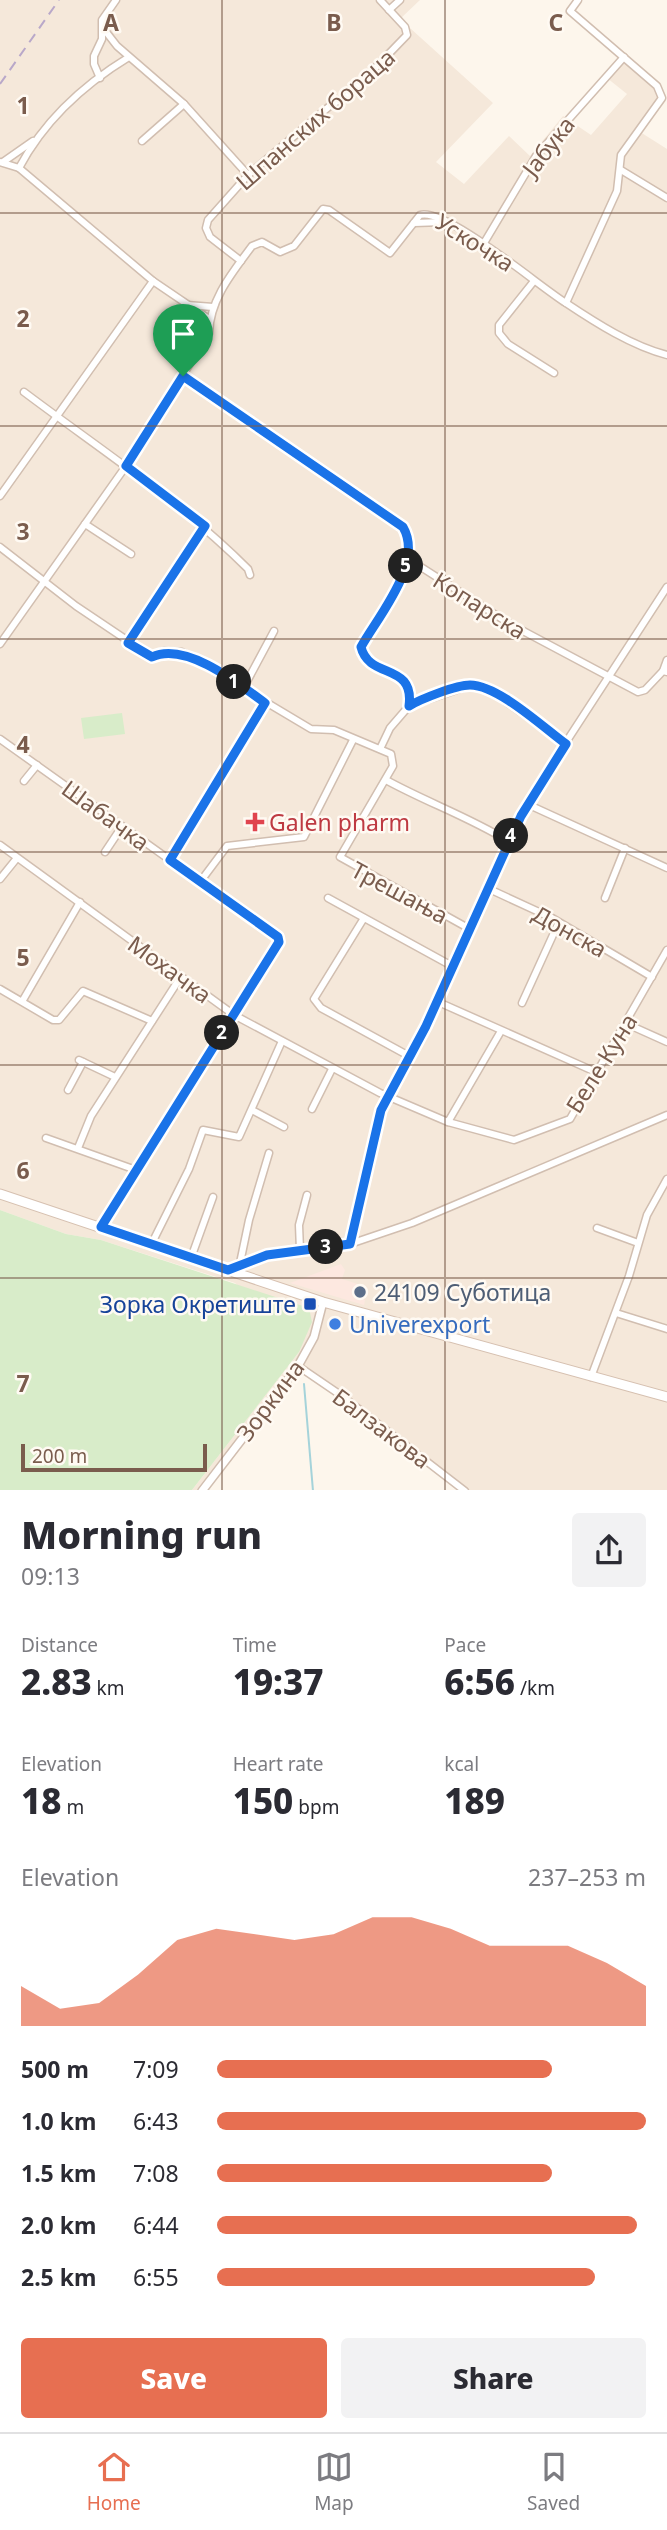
<!DOCTYPE html>
<meta charset="utf-8">
<style>
:root{--surface:#fff;--page:#f2f2f3;--text:#2b2b33;--muted:#7c7c81;--line:#e1e1e2;--accent:#e76f51}
body{margin:0;font-family:"Noto Sans",sans-serif;background:var(--page);color:var(--text);height:100vh;display:flex;flex-direction:column;font-size:26px;white-space:nowrap}
*{box-sizing:border-box;margin:0}
p{font-size:23px;color:var(--muted)}
.icon{flex:none;width:38px;height:38px;fill:none;stroke:currentColor;stroke-width:2;stroke-linecap:round;stroke-linejoin:round}
.map{position:relative;height:1490px;overflow:hidden}
.details{display:flex;flex-direction:column;background:var(--surface);flex:1}
.details>*{flex:none}
.scale{position:absolute;left:21px;bottom:18px;width:186px;box-sizing:border-box;padding-left:7px;border:4px solid #7a5c4d;border-top:0;font-size:19px;line-height:24px;white-space:nowrap;color:#7a5c4d;-webkit-text-stroke:5px #fffaf3;paint-order:stroke}
.pin{position:absolute;display:grid;place-items:center;width:60px;height:60px;color:#fff;margin:-72px -30px;border-radius:50% 50% 50% 0;rotate:-45deg;box-shadow:0 0 7px #0007}
.pin .icon{rotate:45deg}
.km{position:absolute;width:35px;height:35px;margin:-18px;border-radius:50%;background:#222;color:#fff;font-size:19px;line-height:35px;text-align:center}
.round{display:grid;place-items:center;flex:none;width:74px;height:74px;border-radius:7px;background:var(--page)}
.headline{display:flex;align-items:center;justify-content:space-between;height:119px;padding:0 21px}
h1{font-size:38px;font-weight:800;line-height:52px}
.metrics{display:grid;grid-template-columns:repeat(3,1fr);gap:10px;height:119px;padding:7px 21px}
.metrics div{display:grid;align-content:center}
.metrics b{font-size:35px;font-weight:800}
.metrics small{font-size:19px;font-weight:400}
.metrics p{font-size:19px}
.chart{height:196px;padding:14px 21px}
.chart p{display:flex;justify-content:space-between}
.chart svg{width:100%;height:126px;margin-top:7px;fill:var(--accent);opacity:.7}
.button{display:flex;gap:14px;margin-top:auto;padding:14px 21px}
.button a{flex:1;height:80px;border-radius:7px;background:var(--accent);color:#fff;font-size:28px;font-weight:800;line-height:80px;text-align:center}
.button a+a{background:var(--page);color:var(--text)}
ul{padding:0 21px;list-style:none;font-size:23px}
li{display:grid;grid-template-columns:112px 84px 1fr;align-items:center;height:52px}
li i{height:18px;border-radius:9px;background:var(--accent)}
.menu{display:flex;justify-content:space-around;align-items:center;height:98px;border-top:2px solid var(--line);background:var(--surface);font-size:19px;color:var(--muted)}
.menu a{display:grid;justify-items:center;gap:4px}
.menu .on{color:var(--accent)}
.map>svg:first-child{display:block}
.residential{fill:#f5e8da}
.commercial{fill:#fde8e0}
.green{fill:#d8ecc9}
.lines{fill:none;stroke-linecap:round;stroke-linejoin:round}
.stream{stroke:#a5d3da;stroke-width:2}
.minor-casing{stroke:#d1beb0;stroke-width:9}
.tertiary-casing{stroke:#d1beb0;stroke-width:10}
.secondary-casing{stroke:#d6c0b0;stroke-width:11}
.minor{stroke:#fff;stroke-width:6}
.tertiary{stroke:#fff;stroke-width:7}
.secondary{stroke:#fff;stroke-width:9}
.rail{stroke:#b9a8c9;stroke-width:2;stroke-dasharray:10 7;stroke-linecap:butt}
.route-casing{stroke:#fff;stroke-width:14}
.route{stroke:#1a73e8;stroke-width:9}
.grid{fill:none;stroke:#7a5c4d;stroke-width:2;stroke-opacity:0.55}
.health-dot{fill:#e0444e;stroke:#fffaf3;stroke-width:2.5}
.service-dot{fill:#5c6f8a;stroke:#fffaf3;stroke-width:2.5}
.transit-dot{fill:#1a4fb4;stroke:#fffaf3;stroke-width:2.5}
.shop-dot{fill:#3f7fe0;stroke:#fffaf3;stroke-width:2.5}
.labels{text-anchor:middle;dominant-baseline:central;stroke-width:5;stroke-linejoin:round;paint-order:stroke}
.street-label{font-size:23px;fill:#7a5c4d;stroke:#fffaf3}
.health-label{font-size:23px;fill:#be3a42;stroke:#fffaf3;text-anchor:start}
.service-label{font-size:23px;fill:#4e5e75;stroke:#fffaf3;text-anchor:start}
.transit-label{font-size:23px;fill:#164399;stroke:#fffaf3;text-anchor:end}
.shop-label{font-size:23px;fill:#366cbe;stroke:#fffaf3;text-anchor:start}
.grid-label{font-size:23px;text-anchor:middle;font-weight:bold;fill:#7a5c4d;stroke:#fffaf3;stroke-width:5;stroke-linejoin:round;paint-order:stroke}
</style>
<div class="map">
<svg width="667" height="1491" viewBox="0 0 667 1491">
<rect width="100%" height="100%" fill="#fdf6ec"/>
<polygon class="residential" points="0,0 420,0 400,19 493,103 436,162 464,184 509,136 530,156 563,116 591,135 627,94 607,78 624,57 664,92 637,130 667,149 667,1490 465,1490 298,1367 202,1490 192,1490 299,1352 235,1283 101,1240 66,1234 0,1210"/>
<polygon class="commercial" points="341,1264 345,1270 342,1279 364,1286 361,1298 365,1300 364,1305 290,1283"/>
<g class="green">
<polygon points="122,713 125,734 84,739 81,718"/>
<polygon points="0,1210 66,1234 101,1240 309,1308 312,1322 299,1352 192,1490 0,1490"/>
</g>
<g class="lines">
<polyline class="stream" points="304,1384 313,1491"/>
<defs>
<g id="minor">
<polyline points="389,10 400,0"/>
<polyline points="103,28 117,46 184,104 248,175"/>
<polyline points="100,78 94,64 94,56 102,39 102,20 116,0"/>
<polyline points="142,141 184,104"/>
<polyline points="0,162 19,168 153,281 209,319"/>
<polyline points="3,162 33,141"/>
<path d="M19,168C44,121 83,85 129,57"/>
<polyline points="621,170 667,198"/>
<polyline points="414,223 443,222"/>
<polyline points="484,243 536,156 624,57"/>
<polyline points="241,261 210,237 206,228 208,220 248,175 331,105 350,94 407,35 405,27 380,0"/>
<polyline points="534,281 499,325 499,333 508,344 554,373"/>
<polyline points="566,303 617,191 621,155 662,98 657,86 570,11 578,0"/>
<polyline points="187,305 213,307"/>
<path d="M183,376L403,527C423,563 379,615 361,647C369,680 415,662 409,706"/>
<path d="M24,392C101,450 180,501 248,569L250,575"/>
<polyline points="0,496 153,281"/>
<polyline points="85,524 131,554"/>
<polyline points="0,547 76,606 152,657 164,651 182,652 311,729 334,730 391,754 393,766 340,857 468,928"/>
<polyline points="410,560 510,624 638,692 645,690 663,671 667,672"/>
<polyline points="128,643 205,526"/>
<path d="M0,644L126,466L209,333C210,299 232,273 252,246L262,242L280,252L294,246L323,209L329,210L390,253L420,215C446,207 540,287 566,303C596,323 632,346 667,355"/>
<polyline points="663,671 667,660"/>
<polyline points="244,687 274,631"/>
<polyline points="0,739 278,937 279,942 101,1227"/>
<polyline points="380,749 390,728 409,706 471,685 491,691 566,744"/>
<path d="M386,780C426,802 469,817 508,841"/>
<polyline points="24,781 37,765"/>
<polyline points="527,804 667,868"/>
<polyline points="0,845 234,1015 380,1093 448,1122 514,1140 570,1119 667,950"/>
<polyline points="105,852 121,828"/>
<polyline points="170,860 265,703"/>
<polyline points="0,879 17,858"/>
<polyline points="200,882 227,846 304,837 353,740"/>
<polyline points="487,888 552,918 652,977"/>
<polyline points="328,898 452,966"/>
<polyline points="605,898 625,848"/>
<polyline points="364,918 314,999 321,1008 409,1056"/>
<polyline points="0,989 53,1020 59,1020 83,991 152,1021"/>
<polyline points="23,1000 80,902"/>
<polyline points="436,1001 598,1073"/>
<polyline points="522,1003 558,924"/>
<polyline points="627,1024 667,1042"/>
<polyline points="79,1060 115,1077"/>
<polyline points="68,1090 83,1062"/>
<polyline points="312,1109 332,1069"/>
<polyline points="252,1110 284,1127"/>
<polyline points="448,1122 501,1031"/>
<polyline points="46,1138 136,1170"/>
<polyline points="78,1148 91,1116 180,978"/>
<polyline points="597,1228 638,1243"/>
<polyline points="350,1244 412,1223 667,1115"/>
<polyline points="151,1245 189,1169 203,1130 239,1137 282,1041"/>
<polyline points="300,1250 299,1225 307,1195"/>
<polyline points="191,1258 213,1197"/>
<polyline points="240,1263 249,1220 269,1153"/>
<polyline points="228,1270 267,1255 350,1244 381,1110 426,1026 508,841 533,793 667,587"/>
<polyline points="616,1313 667,1329"/>
<polyline points="298,1366 342,1396 465,1491"/>
<polyline points="591,1377 629,1276 647,1215 667,1179"/>
</g>
<polyline id="tertiary" points="202,1491 298,1366 314,1337 323,1302"/>
<polyline id="secondary" points="0,1194 323,1302 667,1397"/>
</defs>
<use href="#minor" class="minor-casing"/>
<use href="#tertiary" class="tertiary-casing"/>
<use href="#secondary" class="secondary-casing"/>
<use href="#minor" class="minor"/>
<use href="#tertiary" class="tertiary"/>
<use href="#secondary" class="secondary"/>
<polyline class="rail" points="0,84 59,0"/>
</g>
<g class="lines">
<defs>
<path id="route" d="M183,376L403,527C424,563 379,615 361,647C369,680 415,662 409,706C421,699 456,685 470,685C498,685 544,728 566,744L521,816L426,1026L381,1110L350,1244L267,1255L228,1270L101,1227L279,942L278,937L170,860L265,703C238,683 185,641 152,657L128,643L205,526L126,466Z"/>
</defs>
<use href="#route" class="route-casing"/>
<use href="#route" class="route"/>
</g>
<path class="grid" d="M222,0V1491M445,0V1491M0,213H667M0,426H667M0,639H667M0,852H667M0,1065H667M0,1278H667"/>
<path class="health-dot" d="M251.5 811.5h7v7h7v7h-7v7h-7v-7h-7v-7h7z"/>
<circle class="service-dot" cx="360" cy="1292" r="7"/>
<rect class="transit-dot" x="303" y="1297" width="14" height="14" rx="3.5"/>
<circle class="shop-dot" cx="335" cy="1324" r="7"/>
<g class="labels">
<g class="street-label">
<text transform="translate(315 119) rotate(-41)">Шпанских бораца</text>
<text transform="translate(548 146) rotate(-52)">Јабука</text>
<text transform="translate(475 242) rotate(32)">Ускочка</text>
<text transform="translate(480 605) rotate(32)">Копарска</text>
<text transform="translate(106 815) rotate(36)">Шабачка</text>
<text transform="translate(400 892) rotate(28)">Трешања</text>
<text transform="translate(570 931) rotate(29)">Донска</text>
<text transform="translate(170 969) rotate(36)">Мохачка</text>
<text transform="translate(601 1063) rotate(-58)">Беле Куна</text>
<text transform="translate(270 1400) rotate(-53)">Зоркина</text>
<text transform="translate(382 1428) rotate(37)">Балзакова</text>
</g>
<g class="health-label">
<text x="269" y="822">Galen pharm</text>
</g>
<g class="service-label">
<text x="374" y="1292">24109 Суботица</text>
</g>
<g class="transit-label">
<text x="296" y="1304">Зорка Окретиште</text>
</g>
<g class="shop-label">
<text x="349" y="1324">Univerexport</text>
</g>
</g>
<g class="grid-label">
<text x="111" y="31">A</text>
<text x="334" y="31">B</text>
<text x="556" y="31">C</text>
<text x="23" y="114">1</text>
<text x="23" y="327">2</text>
<text x="23" y="540">3</text>
<text x="23" y="753">4</text>
<text x="23" y="966">5</text>
<text x="23" y="1179">6</text>
<text x="23" y="1392">7</text>
</g>
</svg>
<div class="scale">200 m</div>
<div class="pin" style="left:183px;top:376px;background:#1e9e55"><svg class="icon" aria-label="arrive" viewBox="0 0 24 24"><path d="M6 21V4h12l-3 4 3 4H6"/></svg></div>
<b class="km" style="left:234px;top:682px">1</b>
<b class="km" style="left:222px;top:1033px">2</b>
<b class="km" style="left:326px;top:1247px">3</b>
<b class="km" style="left:511px;top:836px">4</b>
<b class="km" style="left:406px;top:566px">5</b>
</div>
<section class="details">
<div class="headline"><div><h1>Morning run</h1><p>09:13</p></div><a class="round"><svg class="icon" aria-label="share" viewBox="0 0 24 24"><path d="M12 15V3M7 8l5-5 5 5M5 13v7h14v-7"/></svg></a></div>
<div class="metrics">
<div><p>Distance</p><b>2.83<small> km</small></b></div>
<div><p>Time</p><b>19:37</b></div>
<div><p>Pace</p><b>6:56<small> /km</small></b></div>
</div>
<div class="metrics">
<div><p>Elevation</p><b>18<small> m</small></b></div>
<div><p>Heart rate</p><b>150<small> bpm</small></b></div>
<div><p>kcal</p><b>189</b></div>
</div>
<div class="chart"><p><span>Elevation</span>237–253 m</p>
<svg viewBox="0 0 160 44" preserveAspectRatio="none"><path d="M0 44V30L10 38L20 36L30 26L40 14L50 10L60 12L70 14L80 12L90 6L100 6L110 10L120 16L130 16L140 16L150 22L160 30V44z"/></svg>
</div>
<ul>
<li><b>500 m</b>7:09<i style="width:78%"></i></li>
<li><b>1.0 km</b>6:43<i style="width:100%"></i></li>
<li><b>1.5 km</b>7:08<i style="width:78%"></i></li>
<li><b>2.0 km</b>6:44<i style="width:98%"></i></li>
<li><b>2.5 km</b>6:55<i style="width:88%"></i></li>
</ul>
<div class="button"><a>Save</a><a>Share</a></div>
</section>
<nav class="menu">
<a class="on"><svg class="icon" aria-label="home" viewBox="0 0 24 24"><path d="M3 11l9-7 9 7M6 9v11h12V9"/></svg>Home</a>
<a><svg class="icon" aria-label="map" viewBox="0 0 24 24"><path d="M3 6l6-2 6 2 6-2v14l-6 2-6-2-6 2zM9 4v14M15 6v14"/></svg>Map</a>
<a><svg class="icon" aria-label="saved" viewBox="0 0 24 24"><path d="M7 4h10v16l-5-4-5 4z"/></svg>Saved</a>
</nav>
